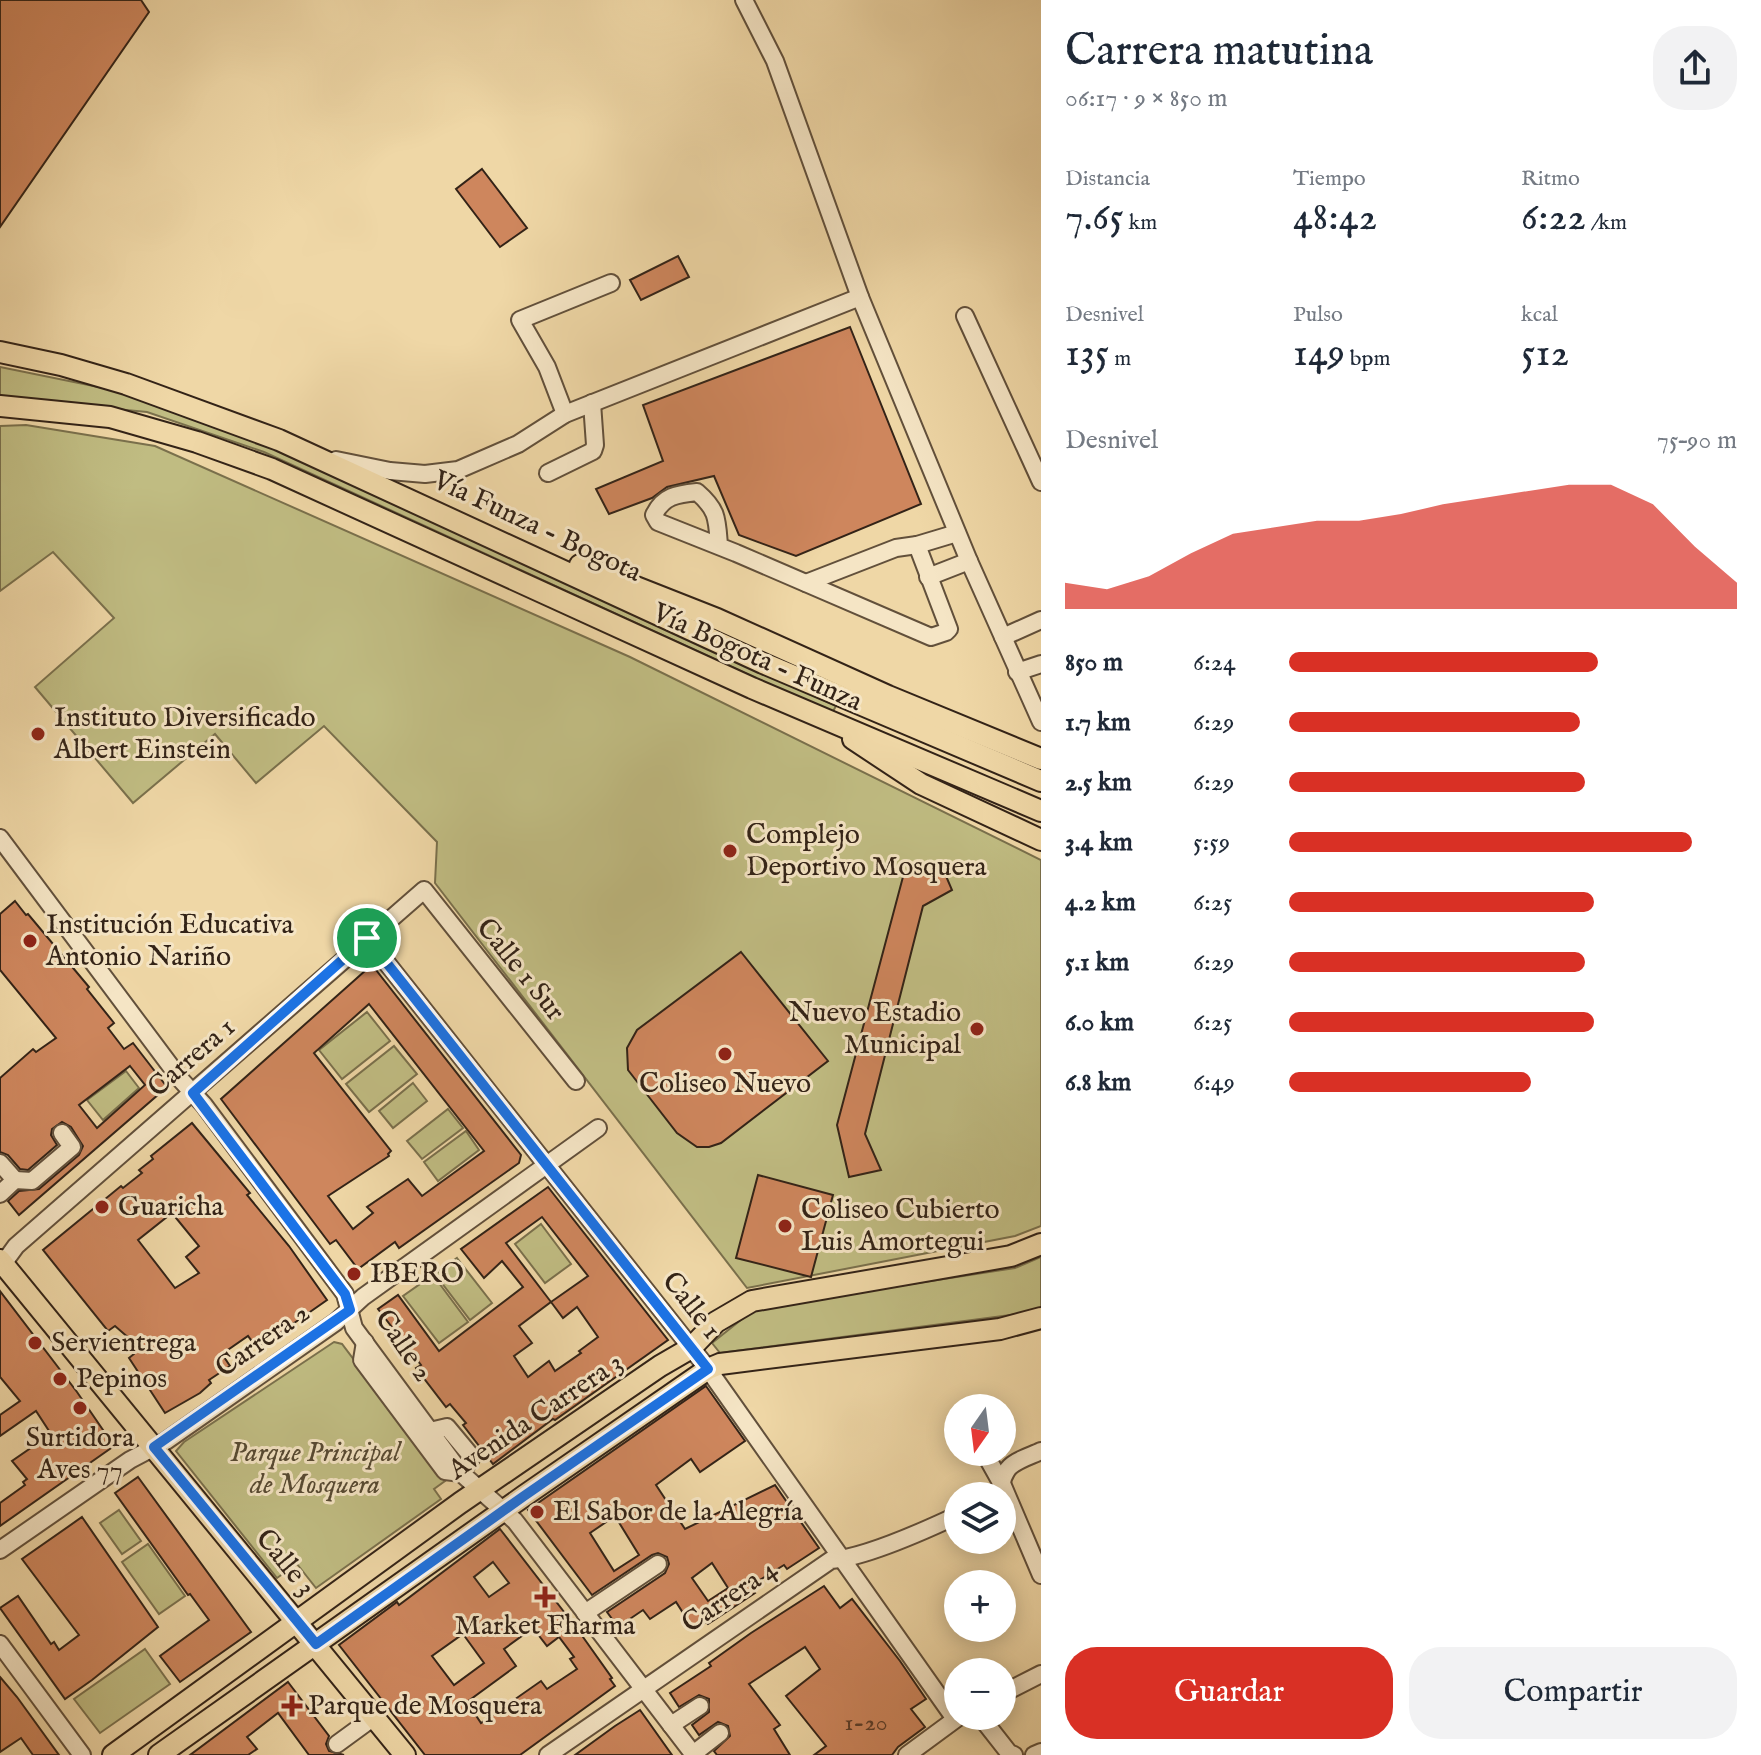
<!DOCTYPE html>
<html lang="es">
<meta charset="utf-8">
<style>
:root{--surface:#fff;--page:#f2f2f3;--text:#1f2937;--muted:#747a83;--accent:#d93025}
body{margin:0;font-family:"IM FELL English",serif;background:var(--page);color:var(--text);height:100vh;display:flex;flex-direction:column;font-size:30px;white-space:nowrap}
*{box-sizing:border-box;margin:0}
p{font-size:26px;color:var(--muted)}
.icon{flex:none;width:44px;height:44px;fill:none;stroke:currentColor;stroke-width:2;stroke-linecap:round;stroke-linejoin:round}
.map{position:relative;flex:1;overflow:hidden}
.details{display:flex;flex-direction:column;background:var(--surface);width:720px}
.details>*{flex:none}
.needle{width:52px;rotate:194deg}
.buttons{position:absolute;left:944px;top:1394px;display:grid;gap:16px}
.buttons a{display:grid;place-items:center;width:72px;height:72px;border-radius:50%;background:var(--surface);box-shadow:0 4px 20px #0003;font-size:40px}
.pin{position:absolute;display:grid;place-items:center;width:68px;height:68px;color:#fff;margin:-34px;border:4px solid #fff;border-radius:50%;box-shadow:0 2px 8px #0007}
.round{display:grid;place-items:center;flex:none;width:84px;height:84px;border-radius:32px;background:var(--page)}
.overview{display:flex;align-items:center;justify-content:space-between;height:136px;padding:0 24px}
h1{font-size:44px;font-weight:600;line-height:60px}
.metrics{display:grid;grid-template-columns:repeat(3,1fr);gap:12px;height:136px;padding:8px 24px}
.metrics div{display:grid;align-content:center}
.metrics b{font-size:40px;font-weight:600}
.metrics small{font-size:22px;font-weight:400}
.metrics p{font-size:22px}
.chart{height:224px;padding:16px 24px}
.chart p{display:flex;justify-content:space-between}
.chart svg{width:100%;height:144px;margin-top:8px;fill:var(--accent);opacity:.7}
.action{display:flex;gap:16px;margin-top:auto;padding:16px 24px}
.action a{flex:1;height:92px;border-radius:32px;background:var(--accent);color:#fff;font-size:32px;font-weight:600;line-height:92px;text-align:center}
.action a+a{background:var(--page);color:var(--text)}
ul{padding:0 24px;list-style:none;font-size:26px}
li{display:grid;grid-template-columns:128px 96px 1fr;align-items:center;height:60px}
li i{height:20px;border-radius:10px;background:var(--accent)}
main{display:flex;flex:1;min-height:0}
.map>svg:first-child{display:block}
.green{fill:#c0bc82;stroke:#7a704c;stroke-width:2}
.building{fill:#ce865d;stroke:#332317;stroke-width:2;fill-rule:evenodd}
.lines{fill:none;stroke-linecap:round;stroke-linejoin:round}
.minor-casing{stroke:#62503b;stroke-width:20}
.major-casing{stroke:#332317;stroke-width:24}
.minor{stroke:#f5e5c5;stroke-width:16}
.major{stroke:#efd7a6;stroke-width:20}
.route-casing{stroke:#fff;stroke-width:16}
.route{stroke:#1a73e8;stroke-width:10}
.poi-dot{fill:#8f2418;stroke:#f5e5c5;stroke-width:3}
.labels{text-anchor:middle;dominant-baseline:central;stroke-width:6;stroke-linejoin:round;paint-order:stroke}
.number-label{font-size:24px;fill:#5a3c28}
.street-label{font-size:28px;fill:#332317;stroke:#f5e5c5}
.poi-label{font-size:28px;fill:#332317;stroke:#f5e5c5;text-anchor:start}
.park-label{font-size:28px;font-style:italic;fill:#564932;stroke:#f5e5c5}
</style>
<main>
<div class="map">
<svg width="1041" height="1755" viewBox="0 0 1041 1755">
<rect width="100%" height="100%" fill="#efd7a6"/>
<filter id="stains"><feTurbulence type="fractalNoise" baseFrequency=".0025" numOctaves="4"/><feColorMatrix values="0 0 0 0 .2 0 0 0 0 .09 0 0 0 0 .02 0 0 0 .5 -.17"/></filter>
<radialGradient id="worn" r=".72"><stop offset=".6" stop-color="#630" stop-opacity="0"/><stop offset="1" stop-color="#630" stop-opacity=".3"/></radialGradient>
<g class="green">
<polygon points="0,367 123,392 258,440 836,706 832,713 264,452 147,412 0,398"/>
<polygon points="26,425 155,446 630,657 1041,860 1041,1226 1015,1236 747,1288 435,883 437,842 324,726 256,783 215,734 133,803 35,687 114,618 53,552 0,591 0,426"/>
<polygon points="367,1012 390,1041 342,1079 319,1050"/>
<polygon points="394,1046 417,1074 369,1112 346,1084"/>
<polygon points="126,1071 139,1088 103,1120 87,1100"/>
<polygon points="413,1083 427,1101 393,1128 379,1111"/>
<polygon points="448,1109 463,1128 422,1159 407,1141"/>
<polygon points="466,1131 479,1150 438,1181 424,1162"/>
<polygon points="541,1224 571,1264 545,1283 515,1244"/>
<polygon points="1041,1257 1041,1308 1034,1312 720,1353 712,1343 756,1308 1015,1268"/>
<polygon points="457,1258 492,1303 470,1320 435,1274"/>
<polygon points="433,1275 468,1322 439,1343 403,1296"/>
<polygon points="334,1342 342,1344 445,1481 434,1489 441,1499 316,1588 297,1564 277,1578 176,1451 184,1442"/>
<polygon points="119,1510 141,1541 122,1554 100,1523"/>
<polygon points="148,1544 185,1596 159,1614 122,1562"/>
<polygon points="145,1649 170,1684 100,1733 74,1699"/>
</g>
<g class="building">
<polygon points="0,0 141,0 149,12 0,227"/>
<polygon points="482,169 527,228 500,247 456,189"/>
<polygon points="678,256 689,277 641,300 630,280"/>
<polygon points="850,327 921,504 796,556 739,535 714,476 667,487 652,498 609,514 596,489 663,461 643,405"/>
<polygon points="940,862 952,890 923,906 865,1134 881,1170 849,1177 837,1125 904,873"/>
<path d="M15,901L26,915L28,914L89,987L87,989L114,1023L108,1028L124,1049L133,1043L167,1087L19,1215L8,1201L19,1191L39,1189L79,1155L83,1146L71,1127L62,1122L52,1129L51,1135L57,1145L28,1170L20,1169L8,1155L0,1152V1078L33,1049L36,1052L56,1038L0,970V914ZM130,1066L145,1085L97,1128L79,1105Z"/>
<polygon points="741,952 828,1061 721,1143 709,1147 697,1147 677,1133 628,1070 627,1048 637,1030"/>
<path d="M366,970H376L521,1155L519,1163L399,1248L395,1242L358,1269L336,1240L330,1244L221,1099ZM369,1004L484,1151L422,1196L408,1179L367,1207L373,1213L353,1229L328,1196L389,1156L388,1154L391,1151L314,1053Z"/>
<path d="M192,1123L250,1193L247,1195L289,1246L327,1300L267,1342L256,1347L248,1336L222,1354L230,1366L209,1380L211,1383L200,1393L165,1413L129,1358L134,1354L130,1339L115,1326L108,1331L43,1250L121,1186L123,1188L142,1173L139,1170L153,1159L151,1156ZM172,1213L199,1246L186,1257L199,1273L175,1288L138,1240Z"/>
<polygon points="758,1175 833,1195 811,1277 736,1258"/>
<path d="M548,1187L668,1340L555,1420L553,1419L493,1464L463,1425L466,1423L450,1404L446,1407L416,1368L421,1365L378,1309L398,1295L439,1351L523,1287L502,1261L484,1278L461,1249ZM542,1217L588,1276L551,1302L506,1243ZM551,1302L563,1318L577,1307L598,1337L579,1351L581,1353L555,1371L549,1361L528,1377L514,1356L532,1343L519,1326Z"/>
<polygon points="0,1291 77,1392 114,1446 0,1526 0,1503 25,1485 23,1482 27,1479 12,1461 51,1434 36,1411 0,1436 0,1415 20,1401 0,1377"/>
<path d="M706,1386L745,1441L700,1472L691,1459L656,1485L685,1529L775,1485L819,1548L787,1569L784,1565L750,1586L755,1593L708,1624L706,1622L694,1630L676,1602L650,1619L643,1610L618,1627L607,1612L665,1573L669,1564L667,1557L658,1553L652,1555L592,1595L528,1510ZM615,1516L639,1555L614,1571L590,1533ZM712,1563L728,1588L708,1601L692,1578Z"/>
<polygon points="138,1477 251,1632 180,1682 160,1656 209,1620 190,1594 188,1595 115,1493"/>
<polygon points="82,1517 158,1627 92,1680 65,1699 0,1608 18,1596 51,1644 54,1642 59,1650 79,1635 22,1559"/>
<path d="M500,1529L578,1630L612,1678L610,1679L615,1686L520,1755H425L339,1645L397,1602L399,1605ZM493,1562L509,1583L489,1597L474,1577ZM533,1628L547,1646L559,1637L574,1657L570,1659L577,1669L547,1689L541,1681L481,1723L467,1702L516,1666L504,1649ZM463,1634L484,1663L454,1685L432,1656Z"/>
<polygon points="824,1586 840,1608 852,1599 900,1661 926,1699 911,1709 925,1727 898,1747 892,1755 814,1755 826,1746 786,1696 820,1669 805,1647 749,1684 780,1725 774,1729 790,1755 717,1755 714,1751 730,1736 728,1726 718,1722 699,1735 692,1725 709,1712 709,1699 699,1695 679,1707 670,1693 711,1666 709,1663 751,1633"/>
<polygon points="0,1677 17,1697 59,1755 33,1755 21,1738 0,1752"/>
<polygon points="288,1682 329,1736 326,1744 329,1751 344,1755 309,1755 278,1713 247,1737 257,1749 248,1755 190,1755"/>
<polygon points="640,1710 672,1755 575,1755 615,1726"/>
</g>
<g class="lines">
<defs>
<g id="minor">
<polyline points="744,0 775,61 860,297 969,561 1041,722"/>
<polyline points="965,316 1041,482"/>
<polyline points="565,414 547,367 520,320 611,283"/>
<polyline points="336,460 390,471 425,474 458,470 518,444 565,414 860,297"/>
<polyline points="548,473 593,451 595,445 592,403"/>
<path d="M719,546C717,519 718,510 697,492C677,494 663,496 654,515L658,522L736,553L931,637L946,632L949,629L917,545"/>
<polyline points="928,577 969,561"/>
<polyline points="806,583 896,548 917,545 957,533"/>
<polyline points="1003,637 1041,620"/>
<polyline points="1017,672 1041,664"/>
<polyline points="0,838 181,1080 204,1105 345,1294 354,1328 461,1473 515,1521 694,1755"/>
<polyline points="367,938 708,1369 955,1719"/>
<polyline points="0,1163 15,1180"/>
<polyline points="0,1194 15,1180 32,1181 72,1147 62,1133"/>
<path d="M0,1268L16,1246C152,1128 287,1008 424,890L576,1081"/>
<polyline points="365,1342 362,1360 445,1471 461,1473 472,1457 447,1427 430,1431"/>
<polyline points="984,1452 1003,1486 1041,1575"/>
<path d="M995,1496C1004,1484 1000,1482 1006,1472C1011,1461 1031,1456 1041,1451"/>
<polyline points="0,1550 130,1460 166,1441 336,1322 363,1297 598,1128"/>
<polyline points="585,1613 658,1564"/>
<polyline points="0,1644 82,1755"/>
<polyline points="1002,1694 1041,1674"/>
<polyline points="980,1716 1009,1753 1014,1755"/>
<polyline points="671,1725 700,1706"/>
<polyline points="337,1744 374,1717"/>
<polyline points="693,1754 720,1733"/>
<path d="M548,1755L831,1560C865,1558 926,1530 958,1515"/>
<polyline points="907,1755 960,1716"/>
<polyline points="1034,1755 1041,1752"/>
</g>
<g id="major">
<polyline points="0,352 61,365 126,384 279,440 763,663 1041,781"/>
<polyline points="0,406 110,417 197,442 272,469 752,688 1041,811"/>
<polyline points="580,565 717,619 888,696 1041,759"/>
<polyline points="853,739 921,784 1041,840"/>
<polyline points="0,1260 405,1755"/>
<polyline points="113,1755 460,1503 660,1366 691,1348 716,1322 752,1301 1011,1256 1041,1244"/>
<polyline points="159,1755 524,1496 708,1369 720,1364 1000,1329 1041,1318"/>
</g>
</defs>
<use href="#minor" class="minor-casing"/>
<use href="#major" class="major-casing"/>
<use href="#minor" class="minor"/>
<use href="#major" class="major"/>
</g>
<g class="lines">
<defs>
<polygon id="route" points="367,938 708,1369 524,1496 316,1644 154,1447 350,1310 345,1294 193,1093"/>
</defs>
<use href="#route" class="route-casing"/>
<use href="#route" class="route"/>
</g>
<g class="poi-dot">
<circle cx="38" cy="734" r="8"/>
<circle cx="730" cy="851" r="8"/>
<circle cx="30" cy="941" r="8"/>
<circle cx="977" cy="1029" r="8"/>
<circle cx="725" cy="1054" r="8"/>
<circle cx="102" cy="1207" r="8"/>
<circle cx="785" cy="1226" r="8"/>
<circle cx="354" cy="1274" r="8"/>
<circle cx="35" cy="1343" r="8"/>
<circle cx="60" cy="1379" r="8"/>
<circle cx="80" cy="1408" r="8"/>
<circle cx="537" cy="1512" r="8"/>
<path d="M541 1585h8v8h8v8h-8v8h-8v-8h-8v-8h8z"/>
<path d="M288 1694h8v8h8v8h-8v8h-8v-8h-8v-8h8z"/>
</g>
<g class="labels">
<g class="number-label">
<text x="866" y="1723">1-20</text>
</g>
<g class="street-label">
<text transform="translate(537 527) rotate(25)">Vía Funza - Bogota</text>
<text transform="translate(757 658) rotate(24)">Vía Bogota - Funza</text>
<text transform="translate(520 970) rotate(51)">Calle 1 Sur</text>
<text transform="translate(192 1058) rotate(-41)">Carrera 1</text>
<text transform="translate(691 1306) rotate(52)">Calle 1</text>
<text transform="translate(263 1341) rotate(-35)">Carrera 2</text>
<text transform="translate(403 1346) rotate(56)">Calle 2</text>
<text transform="translate(536 1417) rotate(-34)">Avenida Carrera 3</text>
<text transform="translate(285 1563) rotate(51)">Calle 3</text>
<text transform="translate(730 1597) rotate(-34)">Carrera 4</text>
</g>
<g class="poi-label">
<text x="54" y="718">Instituto Diversificado<tspan x="54" dy="32">Albert Einstein</tspan></text>
<text x="746" y="835">Complejo<tspan x="746" dy="32">Deportivo Mosquera</tspan></text>
<text x="46" y="925">Institución Educativa<tspan x="46" dy="32">Antonio Nariño</tspan></text>
<text x="961" y="1013" text-anchor="end">Nuevo Estadio<tspan x="961" dy="32">Municipal</tspan></text>
<text x="725" y="1084" text-anchor="middle">Coliseo Nuevo</text>
<text x="118" y="1207">Guaricha</text>
<text x="801" y="1210">Coliseo Cubierto<tspan x="801" dy="32">Luis Amortegui</tspan></text>
<text x="370" y="1274">IBERO</text>
<text x="51" y="1343">Servientrega</text>
<text x="76" y="1379">Pepinos</text>
<text x="80" y="1438" text-anchor="middle">Surtidora<tspan x="80" dy="32">Aves 77</tspan></text>
<text x="553" y="1512">El Sabor de la Alegría</text>
<text x="545" y="1626" text-anchor="middle">Market Fharma</text>
<text x="308" y="1706">Parque de Mosquera</text>
</g>
<g class="park-label">
<text x="315" y="1453">Parque Principal<tspan x="315" dy="32">de Mosquera</tspan></text>
</g>
</g>
<rect width="100%" height="100%" filter="url(#stains)"/>
<rect width="100%" height="100%" fill="url(#worn)"/>
</svg>
<div class="buttons">
<a><svg class="needle" viewBox="-14 -14 28 28"><path d="M0-13l5 13h-10z" fill="#e53935"/><path d="M0 13l5-13h-10z" fill="#747a83"/></svg></a>
<a><svg class="icon" aria-label="layers" viewBox="0 0 24 24"><path d="M12 4l9 5-9 5-9-5zM3 14l9 5 9-5"/></svg></a>
<a>+</a>
<a>−</a>
</div>
<div class="pin" style="left:367px;top:938px;background:#1e9e55"><svg class="icon" aria-label="arrive" viewBox="0 0 24 24"><path d="M6 21V4h12l-3 4 3 4H6"/></svg></div>
</div>
<section class="details">
<div class="overview"><div><h1>Carrera matutina</h1><p>06:17 · 9 × 850 m</p></div><a class="round"><svg class="icon" aria-label="share" viewBox="0 0 24 24"><path d="M12 15V3M7 8l5-5 5 5M5 13v7h14v-7"/></svg></a></div>
<div class="metrics">
<div><p>Distancia</p><b>7.65<small> km</small></b></div>
<div><p>Tiempo</p><b>48:42</b></div>
<div><p>Ritmo</p><b>6:22<small> /km</small></b></div>
</div>
<div class="metrics">
<div><p>Desnivel</p><b>135<small> m</small></b></div>
<div><p>Pulso</p><b>149<small> bpm</small></b></div>
<div><p>kcal</p><b>512</b></div>
</div>
<div class="chart"><p><span>Desnivel</span>75–90 m</p>
<svg viewBox="0 0 160 44" preserveAspectRatio="none"><path d="M0 44V36L10 38L20 34L30 27L40 21L50 19L60 17L70 17L80 15L90 12L100 10L110 8L120 6L130 6L140 12L150 25L160 36V44z"/></svg>
</div>
<ul>
<li><b>850 m</b>6:24<i style="width:69%"></i></li>
<li><b>1.7 km</b>6:29<i style="width:65%"></i></li>
<li><b>2.5 km</b>6:29<i style="width:66%"></i></li>
<li><b>3.4 km</b>5:59<i style="width:90%"></i></li>
<li><b>4.2 km</b>6:25<i style="width:68%"></i></li>
<li><b>5.1 km</b>6:29<i style="width:66%"></i></li>
<li><b>6.0 km</b>6:25<i style="width:68%"></i></li>
<li><b>6.8 km</b>6:49<i style="width:54%"></i></li>
</ul>
<div class="action"><a>Guardar</a><a>Compartir</a></div>
</section>
</main>
